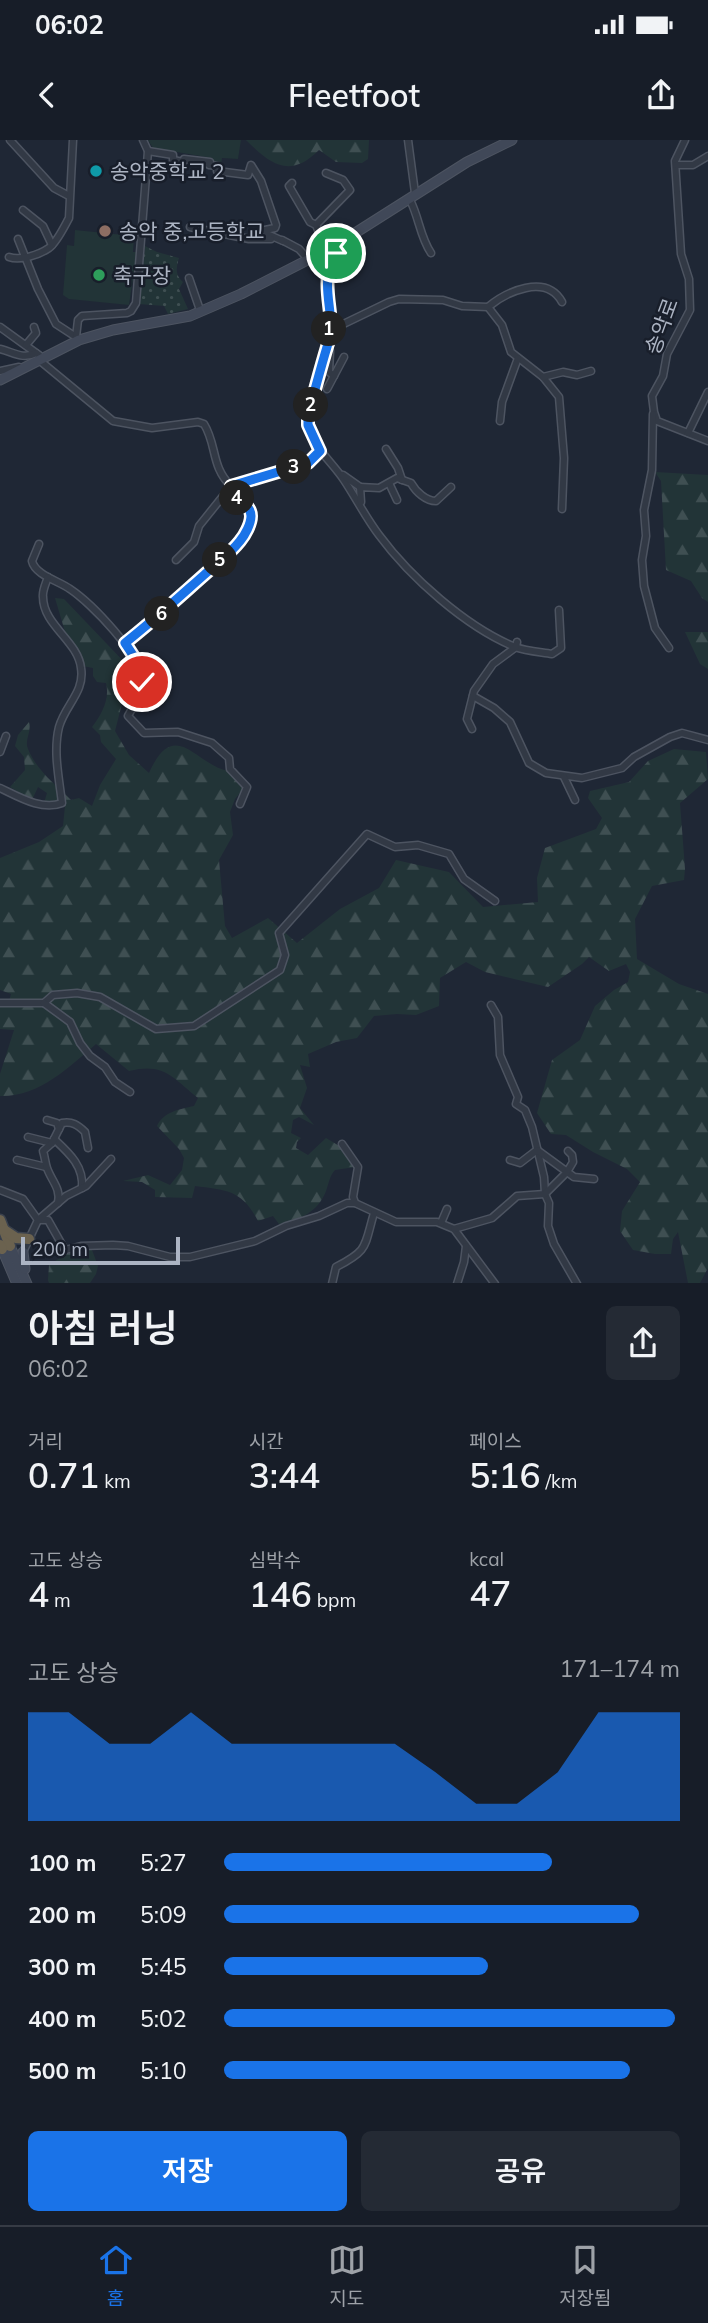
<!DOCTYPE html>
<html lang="ko">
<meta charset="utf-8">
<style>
:root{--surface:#171d28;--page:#242a34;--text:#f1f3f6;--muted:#9ea2a8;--line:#363b45;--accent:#1a73e8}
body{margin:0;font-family:Mulish,"Noto Sans KR",sans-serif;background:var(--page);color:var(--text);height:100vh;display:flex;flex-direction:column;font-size:26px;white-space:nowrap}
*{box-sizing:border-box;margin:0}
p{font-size:23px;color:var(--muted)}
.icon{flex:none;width:38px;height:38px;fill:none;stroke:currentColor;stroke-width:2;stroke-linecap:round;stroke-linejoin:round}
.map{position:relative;height:1143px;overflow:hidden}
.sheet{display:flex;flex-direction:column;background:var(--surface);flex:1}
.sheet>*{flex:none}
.scale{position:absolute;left:21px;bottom:18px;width:159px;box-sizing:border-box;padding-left:7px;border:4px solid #acb4c3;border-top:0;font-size:19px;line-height:24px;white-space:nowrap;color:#acb4c3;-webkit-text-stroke:5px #181e2a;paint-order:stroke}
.pin{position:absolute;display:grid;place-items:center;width:60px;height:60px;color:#fff;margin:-30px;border:4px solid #fff;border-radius:50%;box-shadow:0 2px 7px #0007}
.km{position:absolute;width:35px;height:35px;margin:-18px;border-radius:50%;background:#222;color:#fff;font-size:19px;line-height:35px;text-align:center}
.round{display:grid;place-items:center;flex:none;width:74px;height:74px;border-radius:10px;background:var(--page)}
.headline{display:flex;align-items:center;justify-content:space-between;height:119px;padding:0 28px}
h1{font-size:38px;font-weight:600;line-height:52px}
.metrics{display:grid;grid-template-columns:repeat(3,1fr);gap:10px;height:119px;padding:7px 28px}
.metrics div{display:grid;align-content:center}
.metrics b{font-size:35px;font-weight:600}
.metrics small{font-size:19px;font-weight:400}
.metrics p{font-size:19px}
.chart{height:196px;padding:14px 28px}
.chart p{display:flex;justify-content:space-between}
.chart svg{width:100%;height:126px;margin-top:7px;fill:var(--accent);opacity:.7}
.cta{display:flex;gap:14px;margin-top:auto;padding:14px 28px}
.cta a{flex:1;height:80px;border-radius:10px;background:var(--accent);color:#fff;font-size:28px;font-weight:600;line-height:80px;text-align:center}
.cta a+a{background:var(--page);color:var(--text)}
ul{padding:0 28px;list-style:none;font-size:23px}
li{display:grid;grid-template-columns:112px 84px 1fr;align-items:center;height:52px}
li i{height:18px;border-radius:9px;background:var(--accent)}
.status{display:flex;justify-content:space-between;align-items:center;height:49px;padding:0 35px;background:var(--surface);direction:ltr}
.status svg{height:19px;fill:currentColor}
header{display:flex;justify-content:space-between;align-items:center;height:91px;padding:0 28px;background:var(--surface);font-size:32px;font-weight:600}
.tabs{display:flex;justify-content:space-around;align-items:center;height:98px;border-top:2px solid var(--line);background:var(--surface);font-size:19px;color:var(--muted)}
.tabs a{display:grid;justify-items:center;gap:4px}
.tabs .active{color:var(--accent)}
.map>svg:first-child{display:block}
.grass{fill:url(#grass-dots)}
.forest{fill:url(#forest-firs)}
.garden{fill:#223437}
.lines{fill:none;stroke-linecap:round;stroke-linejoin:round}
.street-casing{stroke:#4d5461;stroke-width:9}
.secondary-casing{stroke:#4d5461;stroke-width:11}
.highway-casing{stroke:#3a414d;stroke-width:13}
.street{stroke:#323945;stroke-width:6}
.secondary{stroke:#404858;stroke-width:9}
.highway{stroke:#6b624f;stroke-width:10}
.route-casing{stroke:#fff;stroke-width:14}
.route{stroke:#1a73e8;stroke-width:9}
.culture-dot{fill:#0f9aa8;stroke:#181e2a;stroke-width:2.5}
.education-dot{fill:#8d6e63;stroke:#181e2a;stroke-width:2.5}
.leisure-dot{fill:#2e9e5b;stroke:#181e2a;stroke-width:2.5}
.labels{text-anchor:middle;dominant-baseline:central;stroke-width:5;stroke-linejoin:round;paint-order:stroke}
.poi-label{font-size:21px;fill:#acb4c3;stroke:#181e2a;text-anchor:start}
.street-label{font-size:21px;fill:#acb4c3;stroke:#181e2a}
</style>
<div class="status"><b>06:02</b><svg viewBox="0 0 49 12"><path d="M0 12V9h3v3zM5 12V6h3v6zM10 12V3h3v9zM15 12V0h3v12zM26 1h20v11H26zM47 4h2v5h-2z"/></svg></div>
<header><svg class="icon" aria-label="back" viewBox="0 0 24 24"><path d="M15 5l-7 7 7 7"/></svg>Fleetfoot<svg class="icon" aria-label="share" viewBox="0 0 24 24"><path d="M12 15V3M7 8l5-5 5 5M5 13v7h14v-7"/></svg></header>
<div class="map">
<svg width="708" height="1144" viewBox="0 0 708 1144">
<defs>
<pattern id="grass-dots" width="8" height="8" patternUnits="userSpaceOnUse" patternTransform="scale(1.75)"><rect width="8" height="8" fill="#223437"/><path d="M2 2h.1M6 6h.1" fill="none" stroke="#3f4f52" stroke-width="1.8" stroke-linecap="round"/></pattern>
<pattern id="forest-firs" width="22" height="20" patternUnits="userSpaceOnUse" patternTransform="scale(1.75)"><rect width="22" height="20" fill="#223437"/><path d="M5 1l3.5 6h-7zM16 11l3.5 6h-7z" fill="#3f4f52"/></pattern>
</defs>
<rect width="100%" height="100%" fill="#1f2735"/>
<path class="grass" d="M145,106L157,112L179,118C176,128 175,135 183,142L179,149L188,169L168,174L164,166L139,164Z"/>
<g class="forest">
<path d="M246,0H369L368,19L362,23L336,22L319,10C290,39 271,25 246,0Z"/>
<polygon points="655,332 708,335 708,462 702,458 691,441 666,430 661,341"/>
<path d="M55,458L64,459L128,526L126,548L115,591L129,615L149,633C175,575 196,626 229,631L244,648L235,659L230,672L233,695L219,720L225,786L232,798L268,778L297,803L340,769L379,748L396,720L449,732L483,767L538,762L537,738L545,708L596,689L602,678L588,658L590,651L629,642L648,621L674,609L706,612L708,639L680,663L685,729L684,740L652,746L635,779L637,819L679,844L708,854V1128L700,1143H688L678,1092L673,1099L671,1114H655L633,1110L620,1091L622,1071L640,1042L627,1029L593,1012L566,995L551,994L537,973L552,920L580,900L595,866L614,850L628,842L630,832L626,824L609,831L589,817L582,824L548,847L485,832L466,822L440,838L439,866L416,875L397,874L374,876L357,898L336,902L308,914L310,927L300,925L307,948L300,968L314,985L299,977L293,980L291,993L301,998L297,1002L296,1008L308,1015L326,998L341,1007L355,1027L335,1030C329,1037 329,1043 326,1051C318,1072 300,1080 279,1084L273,1076L258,1081C242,1050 227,1050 195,1046L192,1058L155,1057V1050L142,1042L123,1041L148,1035L170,1045L182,1030L184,1018L179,1009L157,986C163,972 180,969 194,966L198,958C173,938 164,922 129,931L96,904C68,928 39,957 0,956V934L14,890L0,889V861H9L11,854L0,850V718L39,702L63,686L65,666L57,662L44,663L47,653L38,647L32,660L10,647L25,630L24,617L15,606L18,595L29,582C32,592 24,600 28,609C37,631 55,644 71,660L79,658L92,666L100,645L116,619L101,602L100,595L92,587C102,574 110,559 106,543L97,542L93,536V528L83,526L71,512Z"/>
<polygon points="685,492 708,492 708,529 700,524"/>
<polygon points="84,1109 92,1110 98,1126 96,1134 90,1143 49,1143 48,1140 49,1125 66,1114"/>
</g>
<g class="garden">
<polygon points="148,0 241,0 238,19 222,18 221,25 213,23 212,18 153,8"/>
<polygon points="75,90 134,96 133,112 137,112 129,165 69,159 63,155 67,105 74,106"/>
</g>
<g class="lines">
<defs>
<g id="street">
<polyline points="10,0 54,48 69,56"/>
<polyline points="408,0 415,53"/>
<polyline points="685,0 675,21 681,114 689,139 690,170 667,214 663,236 652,256 654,272 657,281 708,301"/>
<polyline points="148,11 173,15 173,20 183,22 184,19 210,22 209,25 218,26 217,31 248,35 251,25 261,41 276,85 275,88 265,90 267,94 283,101"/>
<polyline points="676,25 693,25 708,16"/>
<polyline points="292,43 289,46 310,82 316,85 325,107"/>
<path d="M410,60C419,77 420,97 431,113"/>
<polyline points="23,70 43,86 52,105"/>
<polyline points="316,85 350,50 343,40 326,33"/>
<polyline points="190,87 249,99 271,99"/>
<polyline points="18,99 38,149 56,184 76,197"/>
<polyline points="282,100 299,109 306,117"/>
<path d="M333,107L336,113V126L330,132L327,142L330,197L325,208L308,276C308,304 330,319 344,340C356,358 366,378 379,395C410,437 466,487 515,507C526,511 540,512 552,514L561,508L559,470"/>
<path d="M9,117C20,121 39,115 49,108C57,102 64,87 69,78L73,0"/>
<polyline points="189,138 200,170"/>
<polyline points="488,167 502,185 511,212 543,237 559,257 564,318 562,369"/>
<polyline points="0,187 36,213"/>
<path d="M329,191L389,162L399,159L443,160L462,166L488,167C506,152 546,133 562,162"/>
<polyline points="76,197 78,180 82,176 127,173 131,171 136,163 148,11 143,0"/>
<polyline points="26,205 36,193 34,187"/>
<polyline points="326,205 330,211 329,232 334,236"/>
<path d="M0,209C13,212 23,220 36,213L39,215"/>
<path d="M39,220L113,281L152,288L198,282L204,284C217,305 211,327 231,346L199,386L194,402L176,420"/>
<polyline points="0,231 19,227"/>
<polyline points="543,237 563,232 577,235 591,231"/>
<polyline points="327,249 344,217"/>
<polyline points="653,274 652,330 644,370 646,396 642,420 644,446 655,488 669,508"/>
<polyline points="500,281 502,262 518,218"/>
<polyline points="688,293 708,252"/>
<polyline points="386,309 398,328 402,340"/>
<polyline points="343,335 360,347"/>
<polyline points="389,343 397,360"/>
<path d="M361,362L360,347L379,348L397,338L411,343C416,352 426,361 436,361L451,347"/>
<path d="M39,404L32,421C35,435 59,441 70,449C91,463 142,515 142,541C141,553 134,565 128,576L144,593L178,592L212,603L229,618L230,629L247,647L240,664"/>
<polyline points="125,503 163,473 240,401 251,375 249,367 232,354 231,346 308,323 320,311"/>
<polyline points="473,556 494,568 510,582 529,623 546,633 582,638 622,628 634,617 670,597 682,593 708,600"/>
<polyline points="472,589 467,579 474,551 493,524 516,507 517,502"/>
<polyline points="0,612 6,596"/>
<polyline points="564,637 575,660"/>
<path d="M0,648C19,657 42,671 62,663C59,638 53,611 59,587C65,565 85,552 81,528C78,501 43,485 43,457C42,451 46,443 48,437"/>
<polyline points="0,863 44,863 53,855 77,853 100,857 156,889 194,886 280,830 285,815 279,793 367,694 395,707 418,705 449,714 464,739 495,761"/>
<polyline points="44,863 70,882 80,903 90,916 105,927 115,942 130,952"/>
<polyline points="491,865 498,877 500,915 518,957 516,964 525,970 532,987 544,1037 545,1054 549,1063 548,1086 554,1104 577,1144"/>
<polyline points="47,980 57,983 59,989"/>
<polyline points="28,997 52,1003"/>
<path d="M54,999C69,1013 84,1026 82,1048"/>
<polyline points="342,1004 358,1027 353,1057 355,1063"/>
<polyline points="17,1020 46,1027"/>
<polyline points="510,1020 520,1023 537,1010 574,1037 594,1039"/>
<polyline points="0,1050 23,1059 38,1080 48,1080 65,1110 81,1106 113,1105 128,1106 170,1117 190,1117 255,1101 286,1086 319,1076 347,1063 355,1063 396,1082 437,1082 454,1089 495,1144"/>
<path d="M58,1063C61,1048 52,1042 47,1028C45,1022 45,1017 43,1011L52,1003L62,983C72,981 78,985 85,992L88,1008"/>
<polyline points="441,1083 447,1069"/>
<polyline points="454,1089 492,1078 517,1056 545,1054 567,1032 573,1022 572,1015 568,1011"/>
<polyline points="23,1112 38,1080 66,1056 86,1046 111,1019"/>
<path d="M332,1144L336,1127C369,1110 364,1107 374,1073"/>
<polyline points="457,1144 464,1122 466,1106"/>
</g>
<g id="secondary">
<polyline points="0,240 79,200 113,190 190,176 241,154 333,107 467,22 512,0"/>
<polyline points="10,1106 27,1144"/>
<polyline points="2,1109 17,1144"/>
<polyline points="23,1112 25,1129"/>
</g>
<g id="highway">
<polyline points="0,1080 10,1106"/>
<polyline points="4,1090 16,1098 29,1099"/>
<polyline points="0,1105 2,1109"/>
</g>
</defs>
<use href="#street" class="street-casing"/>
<use href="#secondary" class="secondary-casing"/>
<use href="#highway" class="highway-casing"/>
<use href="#street" class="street"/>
<use href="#secondary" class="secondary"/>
<use href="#highway" class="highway"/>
</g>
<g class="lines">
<defs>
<path id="route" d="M142,542L140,526L125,503C153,481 178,458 204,435C216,424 230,414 240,401C245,395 251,384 251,376C251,363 234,360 231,346L308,323L320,311L308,285V276C315,249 322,223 330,197C334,182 325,153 328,137C330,127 337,124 336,113"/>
</defs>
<use href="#route" class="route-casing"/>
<use href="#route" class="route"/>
</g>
<circle class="culture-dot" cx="96" cy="31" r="7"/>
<circle class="education-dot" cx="105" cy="91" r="7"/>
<circle class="leisure-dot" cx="99" cy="135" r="7"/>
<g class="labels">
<g class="poi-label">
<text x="110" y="31">송악중학교 2</text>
<text x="119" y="91">송악 중,고등학교</text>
<text x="113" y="135">축구장</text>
</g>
<g class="street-label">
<text transform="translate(661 186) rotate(-70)">송악로</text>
</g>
</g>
</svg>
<div class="scale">200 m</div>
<div class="pin" style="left:336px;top:113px;background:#1e9e55"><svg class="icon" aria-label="arrive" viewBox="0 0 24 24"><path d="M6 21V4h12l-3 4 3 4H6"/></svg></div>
<div class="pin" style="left:142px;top:542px;background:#d93025"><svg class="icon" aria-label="check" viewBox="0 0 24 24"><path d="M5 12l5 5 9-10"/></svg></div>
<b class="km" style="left:329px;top:189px">1</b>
<b class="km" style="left:311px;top:265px">2</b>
<b class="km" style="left:294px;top:327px">3</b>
<b class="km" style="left:237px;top:358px">4</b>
<b class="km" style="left:220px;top:420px">5</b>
<b class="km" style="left:162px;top:474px">6</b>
</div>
<section class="sheet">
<div class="headline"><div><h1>아침 러닝</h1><p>06:02</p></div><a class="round"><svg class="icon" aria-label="share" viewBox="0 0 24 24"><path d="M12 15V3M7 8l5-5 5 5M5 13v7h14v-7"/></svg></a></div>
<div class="metrics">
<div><p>거리</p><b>0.71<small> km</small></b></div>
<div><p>시간</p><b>3:44</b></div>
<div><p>페이스</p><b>5:16<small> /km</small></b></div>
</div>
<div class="metrics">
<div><p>고도 상승</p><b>4<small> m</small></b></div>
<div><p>심박수</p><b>146<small> bpm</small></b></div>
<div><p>kcal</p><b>47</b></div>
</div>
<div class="chart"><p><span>고도 상승</span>171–174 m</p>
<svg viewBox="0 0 160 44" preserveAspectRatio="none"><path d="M0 44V6L10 6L20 17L30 17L40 6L50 17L60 17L70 17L80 17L90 17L100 27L110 38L120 38L130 27L140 6L150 6L160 6V44z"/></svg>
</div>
<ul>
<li><b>100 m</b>5:27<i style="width:72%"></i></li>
<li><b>200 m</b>5:09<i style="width:91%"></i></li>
<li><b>300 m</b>5:45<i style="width:58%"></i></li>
<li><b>400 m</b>5:02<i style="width:99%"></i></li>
<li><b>500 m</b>5:10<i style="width:89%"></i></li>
</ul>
<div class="cta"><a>저장</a><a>공유</a></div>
</section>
<nav class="tabs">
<a class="active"><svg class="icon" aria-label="home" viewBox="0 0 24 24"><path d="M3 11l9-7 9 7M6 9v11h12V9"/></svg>홈</a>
<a><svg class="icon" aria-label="map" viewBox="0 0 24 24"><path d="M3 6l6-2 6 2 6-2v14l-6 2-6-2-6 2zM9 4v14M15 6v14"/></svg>지도</a>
<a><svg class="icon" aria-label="saved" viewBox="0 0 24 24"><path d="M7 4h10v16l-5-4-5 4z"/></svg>저장됨</a>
</nav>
